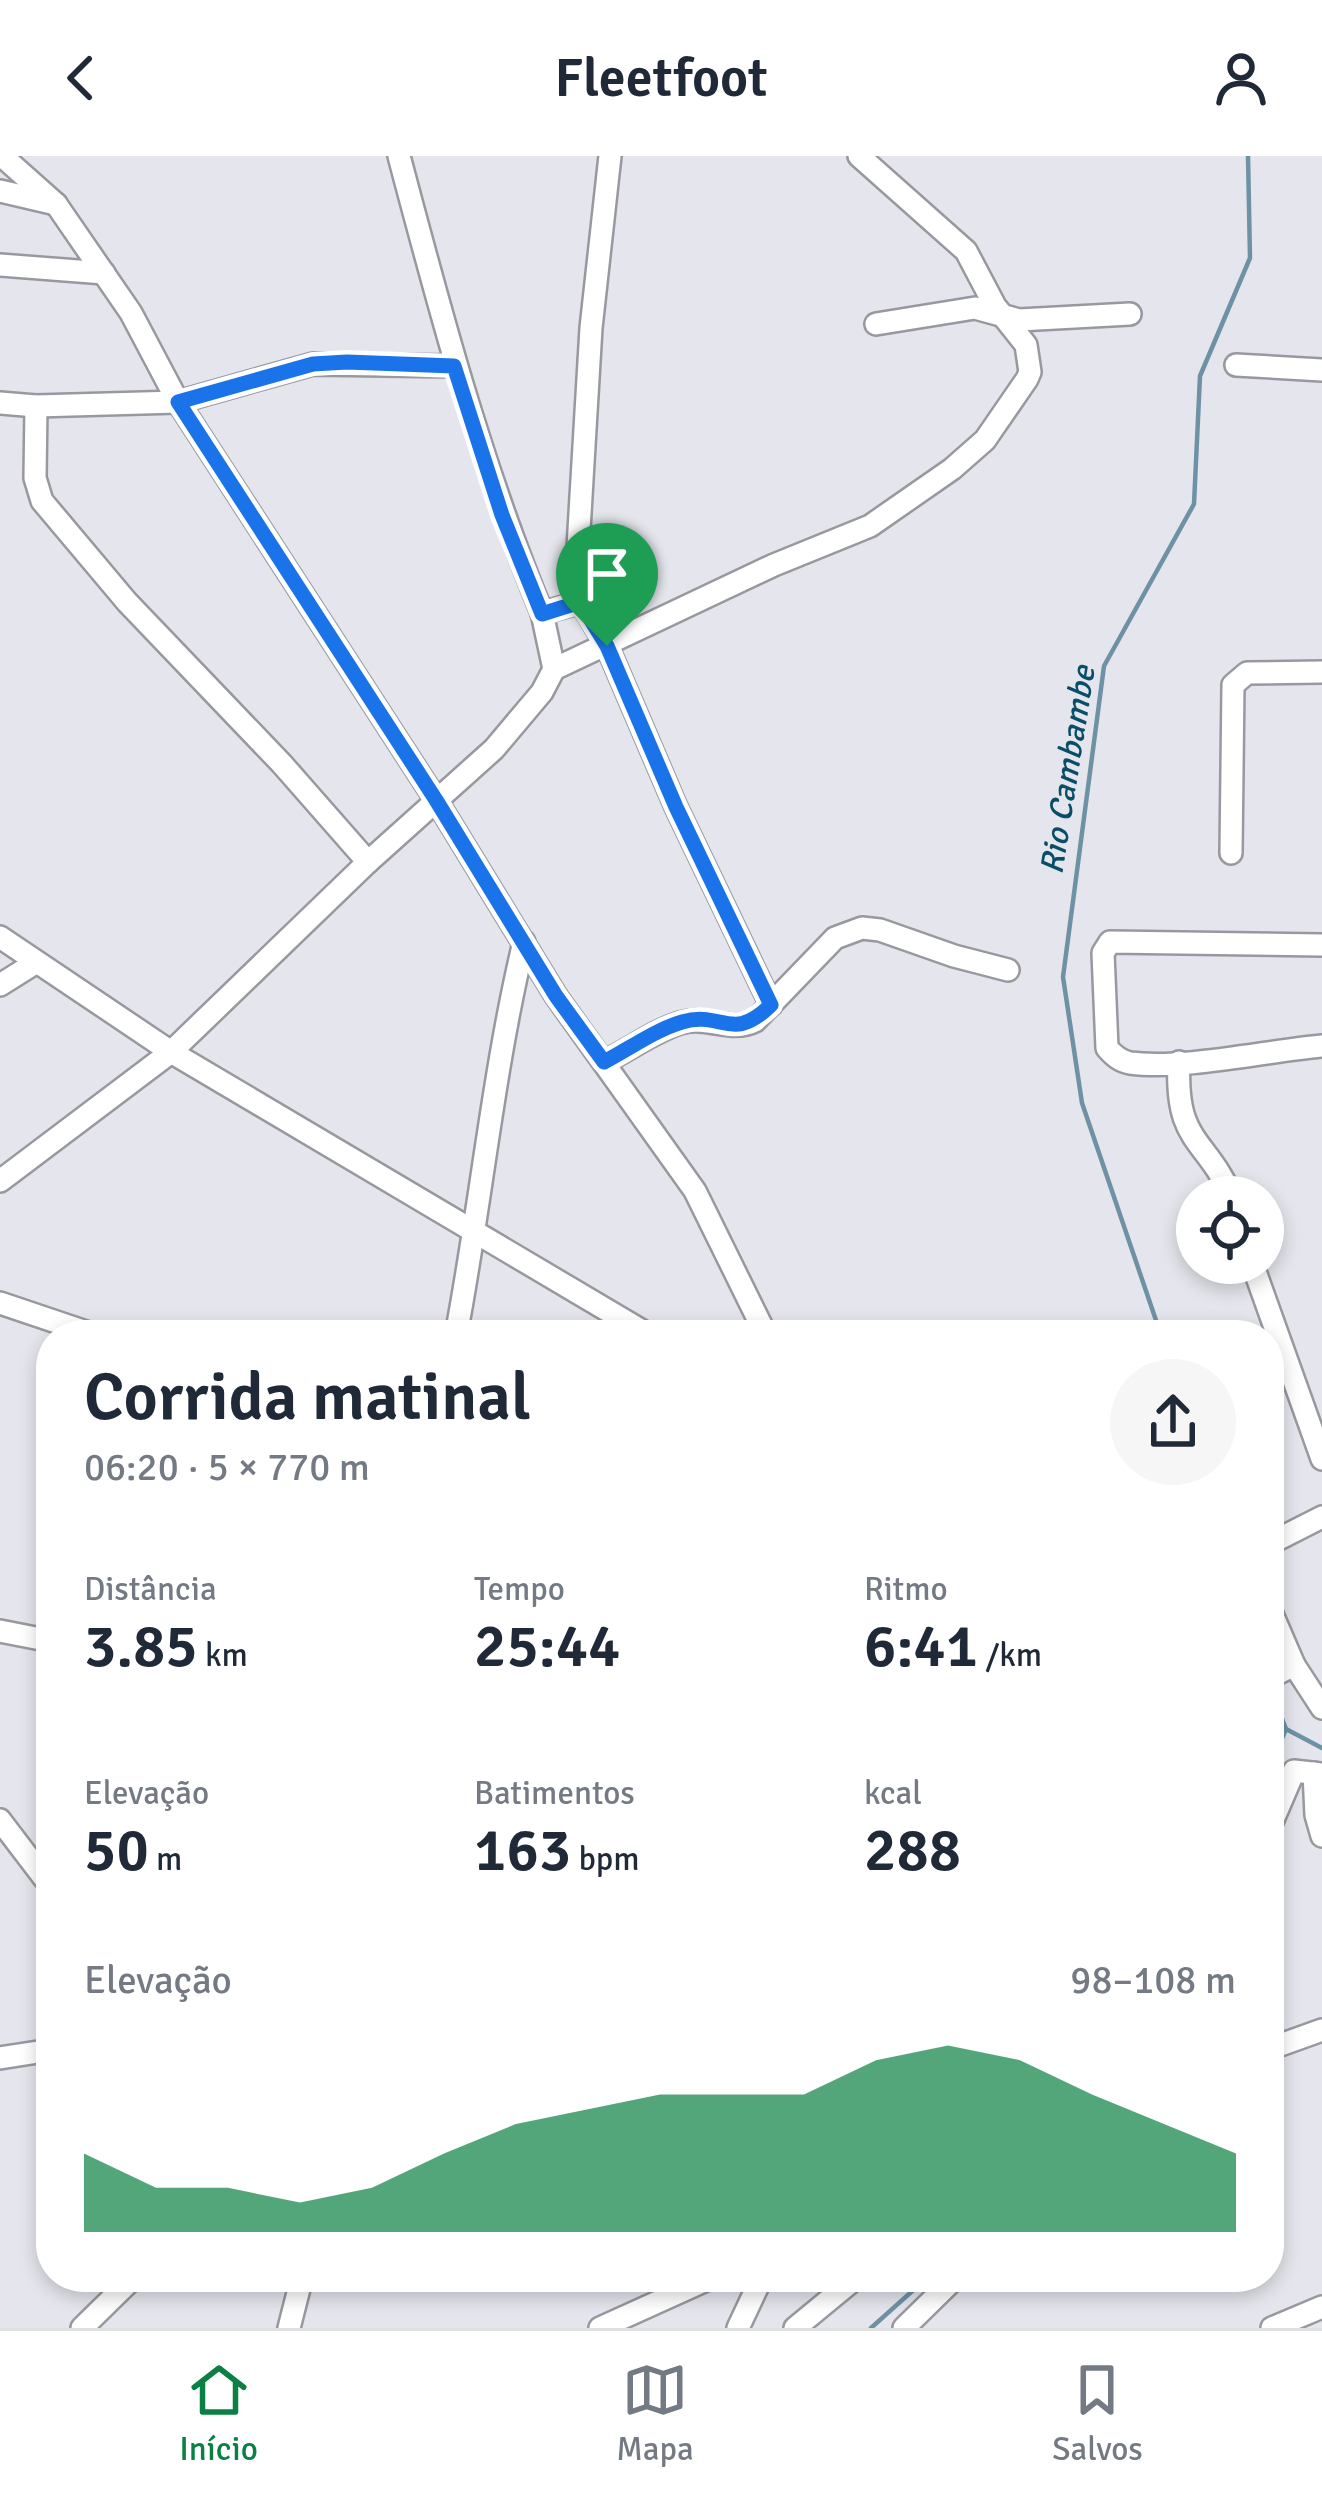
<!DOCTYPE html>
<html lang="pt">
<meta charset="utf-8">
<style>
:root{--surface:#fff;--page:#f6f6f7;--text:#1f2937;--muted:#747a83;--line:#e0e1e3;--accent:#0b8043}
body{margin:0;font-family:Signika,sans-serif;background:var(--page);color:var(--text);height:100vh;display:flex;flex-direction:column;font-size:45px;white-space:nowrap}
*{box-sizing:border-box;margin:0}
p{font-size:39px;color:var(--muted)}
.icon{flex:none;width:66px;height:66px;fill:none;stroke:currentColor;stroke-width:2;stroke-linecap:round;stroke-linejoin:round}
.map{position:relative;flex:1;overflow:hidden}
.details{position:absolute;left:36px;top:1164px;width:1248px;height:972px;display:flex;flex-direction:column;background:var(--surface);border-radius:48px;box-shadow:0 6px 18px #0003}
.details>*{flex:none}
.tools{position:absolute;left:1176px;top:1020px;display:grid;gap:24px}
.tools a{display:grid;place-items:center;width:108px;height:108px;border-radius:50%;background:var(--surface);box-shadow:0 6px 18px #0003;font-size:60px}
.pin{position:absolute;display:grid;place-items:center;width:102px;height:102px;color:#fff;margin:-123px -51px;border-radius:50% 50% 50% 0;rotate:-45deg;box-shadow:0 0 12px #0007}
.pin .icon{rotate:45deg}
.round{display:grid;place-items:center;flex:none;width:126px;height:126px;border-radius:63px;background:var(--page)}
.head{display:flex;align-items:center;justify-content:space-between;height:204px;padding:0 48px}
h1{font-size:66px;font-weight:600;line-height:90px}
.figures{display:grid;grid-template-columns:repeat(3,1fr);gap:18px;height:204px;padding:12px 48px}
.figures div{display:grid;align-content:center}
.figures b{font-size:60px;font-weight:600}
.figures small{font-size:33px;font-weight:400}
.figures p{font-size:33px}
.chart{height:336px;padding:24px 48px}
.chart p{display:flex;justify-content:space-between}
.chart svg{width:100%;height:216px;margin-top:12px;fill:var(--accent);opacity:.7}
header{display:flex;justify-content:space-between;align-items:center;height:156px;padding:0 48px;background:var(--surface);font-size:54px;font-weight:600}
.tabs{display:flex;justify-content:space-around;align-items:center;height:168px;border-top:3px solid var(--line);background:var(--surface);font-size:33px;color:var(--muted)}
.tabs a{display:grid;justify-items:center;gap:6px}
.tabs .selected{color:var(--accent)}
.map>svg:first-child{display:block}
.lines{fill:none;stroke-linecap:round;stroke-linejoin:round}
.stream{stroke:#6e92a5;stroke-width:4.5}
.minor-casing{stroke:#98989f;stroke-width:26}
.minor{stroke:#fff;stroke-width:21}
.route-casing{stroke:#fff;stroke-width:24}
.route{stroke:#1a73e8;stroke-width:15}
.labels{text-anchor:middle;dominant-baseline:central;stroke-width:12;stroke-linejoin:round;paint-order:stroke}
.water-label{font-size:33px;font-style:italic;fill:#094e68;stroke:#e5e5ed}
</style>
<header><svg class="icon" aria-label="back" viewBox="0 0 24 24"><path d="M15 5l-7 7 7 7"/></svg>Fleetfoot<svg class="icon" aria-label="person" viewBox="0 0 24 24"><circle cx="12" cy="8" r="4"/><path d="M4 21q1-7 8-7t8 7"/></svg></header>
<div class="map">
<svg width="1322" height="2172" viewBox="0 0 1322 2172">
<rect width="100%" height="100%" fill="#e5e5ed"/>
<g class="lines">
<g class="stream">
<polyline points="1161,1179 1082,947 1063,821 1104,510 1194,348 1200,220 1250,102 1248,0"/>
<polyline points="1269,1529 1286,1573"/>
<polyline points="1286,1573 1322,1592"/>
<polyline points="1269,1613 1286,1573"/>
<polyline points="871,2172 928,2121"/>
</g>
<defs>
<g id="minor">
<polyline points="2,0 56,48 131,157 178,246 436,644 556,840 695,1035 766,1179"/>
<path d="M399,0C440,155 481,309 542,457"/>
<polyline points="0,35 56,48"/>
<polyline points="0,109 104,117"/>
<polyline points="876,168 975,152 1019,164 1130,158"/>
<polyline points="1236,209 1322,214"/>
<polyline points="0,247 36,250 178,246 313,208 455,210"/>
<polyline points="36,250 35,322 42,345 127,446 282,608 368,706"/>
<polyline points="581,446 607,490 676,651 771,849"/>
<polyline points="554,513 774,409 870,370 952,313 985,284 1027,223 1030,216 1026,189 995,150 966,95 859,0"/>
<polyline points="1231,697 1233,529 1247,517 1322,516"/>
<polyline points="0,781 171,896 649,1179"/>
<path d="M1322,789L1110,786L1103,797L1107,892C1114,900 1120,905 1130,907C1184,914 1266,895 1322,890"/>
<polyline points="0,829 35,807"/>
<path d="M604,906C629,894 654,875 680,867C706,859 732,877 755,865L835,782L862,772L880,774L954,800L1008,814"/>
<path d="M1179,906C1175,988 1205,980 1232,1041"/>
<polyline points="0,1025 171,896 368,706 494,593 542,536 554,513 542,457 581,446 577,408 591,172 610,0"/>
<polyline points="1252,1107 1322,1303"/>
<polyline points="0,1147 95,1179"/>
<path d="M456,1179C481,1048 493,915 524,786"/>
<polyline points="1269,1388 1322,1361"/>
<polyline points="1269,1451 1294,1509 1322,1552"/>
<polyline points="0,1475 51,1485"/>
<polyline points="1269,1522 1294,1509"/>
<polyline points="1314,1617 1316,1659 1322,1680"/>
<polyline points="0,1664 51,1731"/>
<polyline points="1269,1673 1294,1615 1322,1618"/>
<polyline points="1269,1893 1322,1874"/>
<polyline points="0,1902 51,1894"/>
<polyline points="82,2172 134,2121"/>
<polyline points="289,2172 302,2121"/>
<polyline points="600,2172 713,2121"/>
<polyline points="738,2172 762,2121"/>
<polyline points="795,2172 857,2121"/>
<polyline points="904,2172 956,2121"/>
<polyline points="1272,2172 1322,2151"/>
</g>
</defs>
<use href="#minor" class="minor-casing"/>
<use href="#minor" class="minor"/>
</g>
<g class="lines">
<defs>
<path id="route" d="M347,206L454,210L502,359L542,458L580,446L607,490L676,651L771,849C731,888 723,854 682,866C655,874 629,893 604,906L556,840L436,644L178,246L313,208Z"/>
</defs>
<use href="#route" class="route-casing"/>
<use href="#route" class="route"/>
</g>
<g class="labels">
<g class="water-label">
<text transform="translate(1068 614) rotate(-81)">Rio Cambambe</text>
</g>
</g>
</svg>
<div class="tools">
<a><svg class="icon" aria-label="locate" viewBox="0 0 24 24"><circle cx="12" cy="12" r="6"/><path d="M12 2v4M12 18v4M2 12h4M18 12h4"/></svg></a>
</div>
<div class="pin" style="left:607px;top:490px;background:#1e9e55"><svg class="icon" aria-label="arrive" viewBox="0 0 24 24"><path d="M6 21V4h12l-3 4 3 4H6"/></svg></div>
<section class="details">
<div class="head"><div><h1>Corrida matinal</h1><p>06:20 · 5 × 770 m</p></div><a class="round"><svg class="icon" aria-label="share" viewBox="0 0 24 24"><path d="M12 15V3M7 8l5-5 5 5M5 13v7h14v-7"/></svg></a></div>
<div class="figures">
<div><p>Distância</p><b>3.85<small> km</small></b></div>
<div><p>Tempo</p><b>25:44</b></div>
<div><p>Ritmo</p><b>6:41<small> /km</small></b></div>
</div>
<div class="figures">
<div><p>Elevação</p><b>50<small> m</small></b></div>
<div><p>Batimentos</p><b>163<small> bpm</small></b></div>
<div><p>kcal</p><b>288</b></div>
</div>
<div class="chart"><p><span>Elevação</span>98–108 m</p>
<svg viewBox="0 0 160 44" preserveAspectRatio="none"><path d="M0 44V28L10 35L20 35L30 38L40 35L50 28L60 22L70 19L80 16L90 16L100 16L110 9L120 6L130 9L140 16L150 22L160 28V44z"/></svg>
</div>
</section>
</div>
<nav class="tabs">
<a class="selected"><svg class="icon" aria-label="home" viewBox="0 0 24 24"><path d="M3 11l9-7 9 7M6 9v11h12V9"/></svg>Início</a>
<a><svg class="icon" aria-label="map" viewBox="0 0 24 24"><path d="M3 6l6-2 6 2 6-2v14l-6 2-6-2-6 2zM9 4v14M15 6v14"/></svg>Mapa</a>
<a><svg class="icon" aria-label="saved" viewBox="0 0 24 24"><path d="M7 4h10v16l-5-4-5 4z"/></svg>Salvos</a>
</nav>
